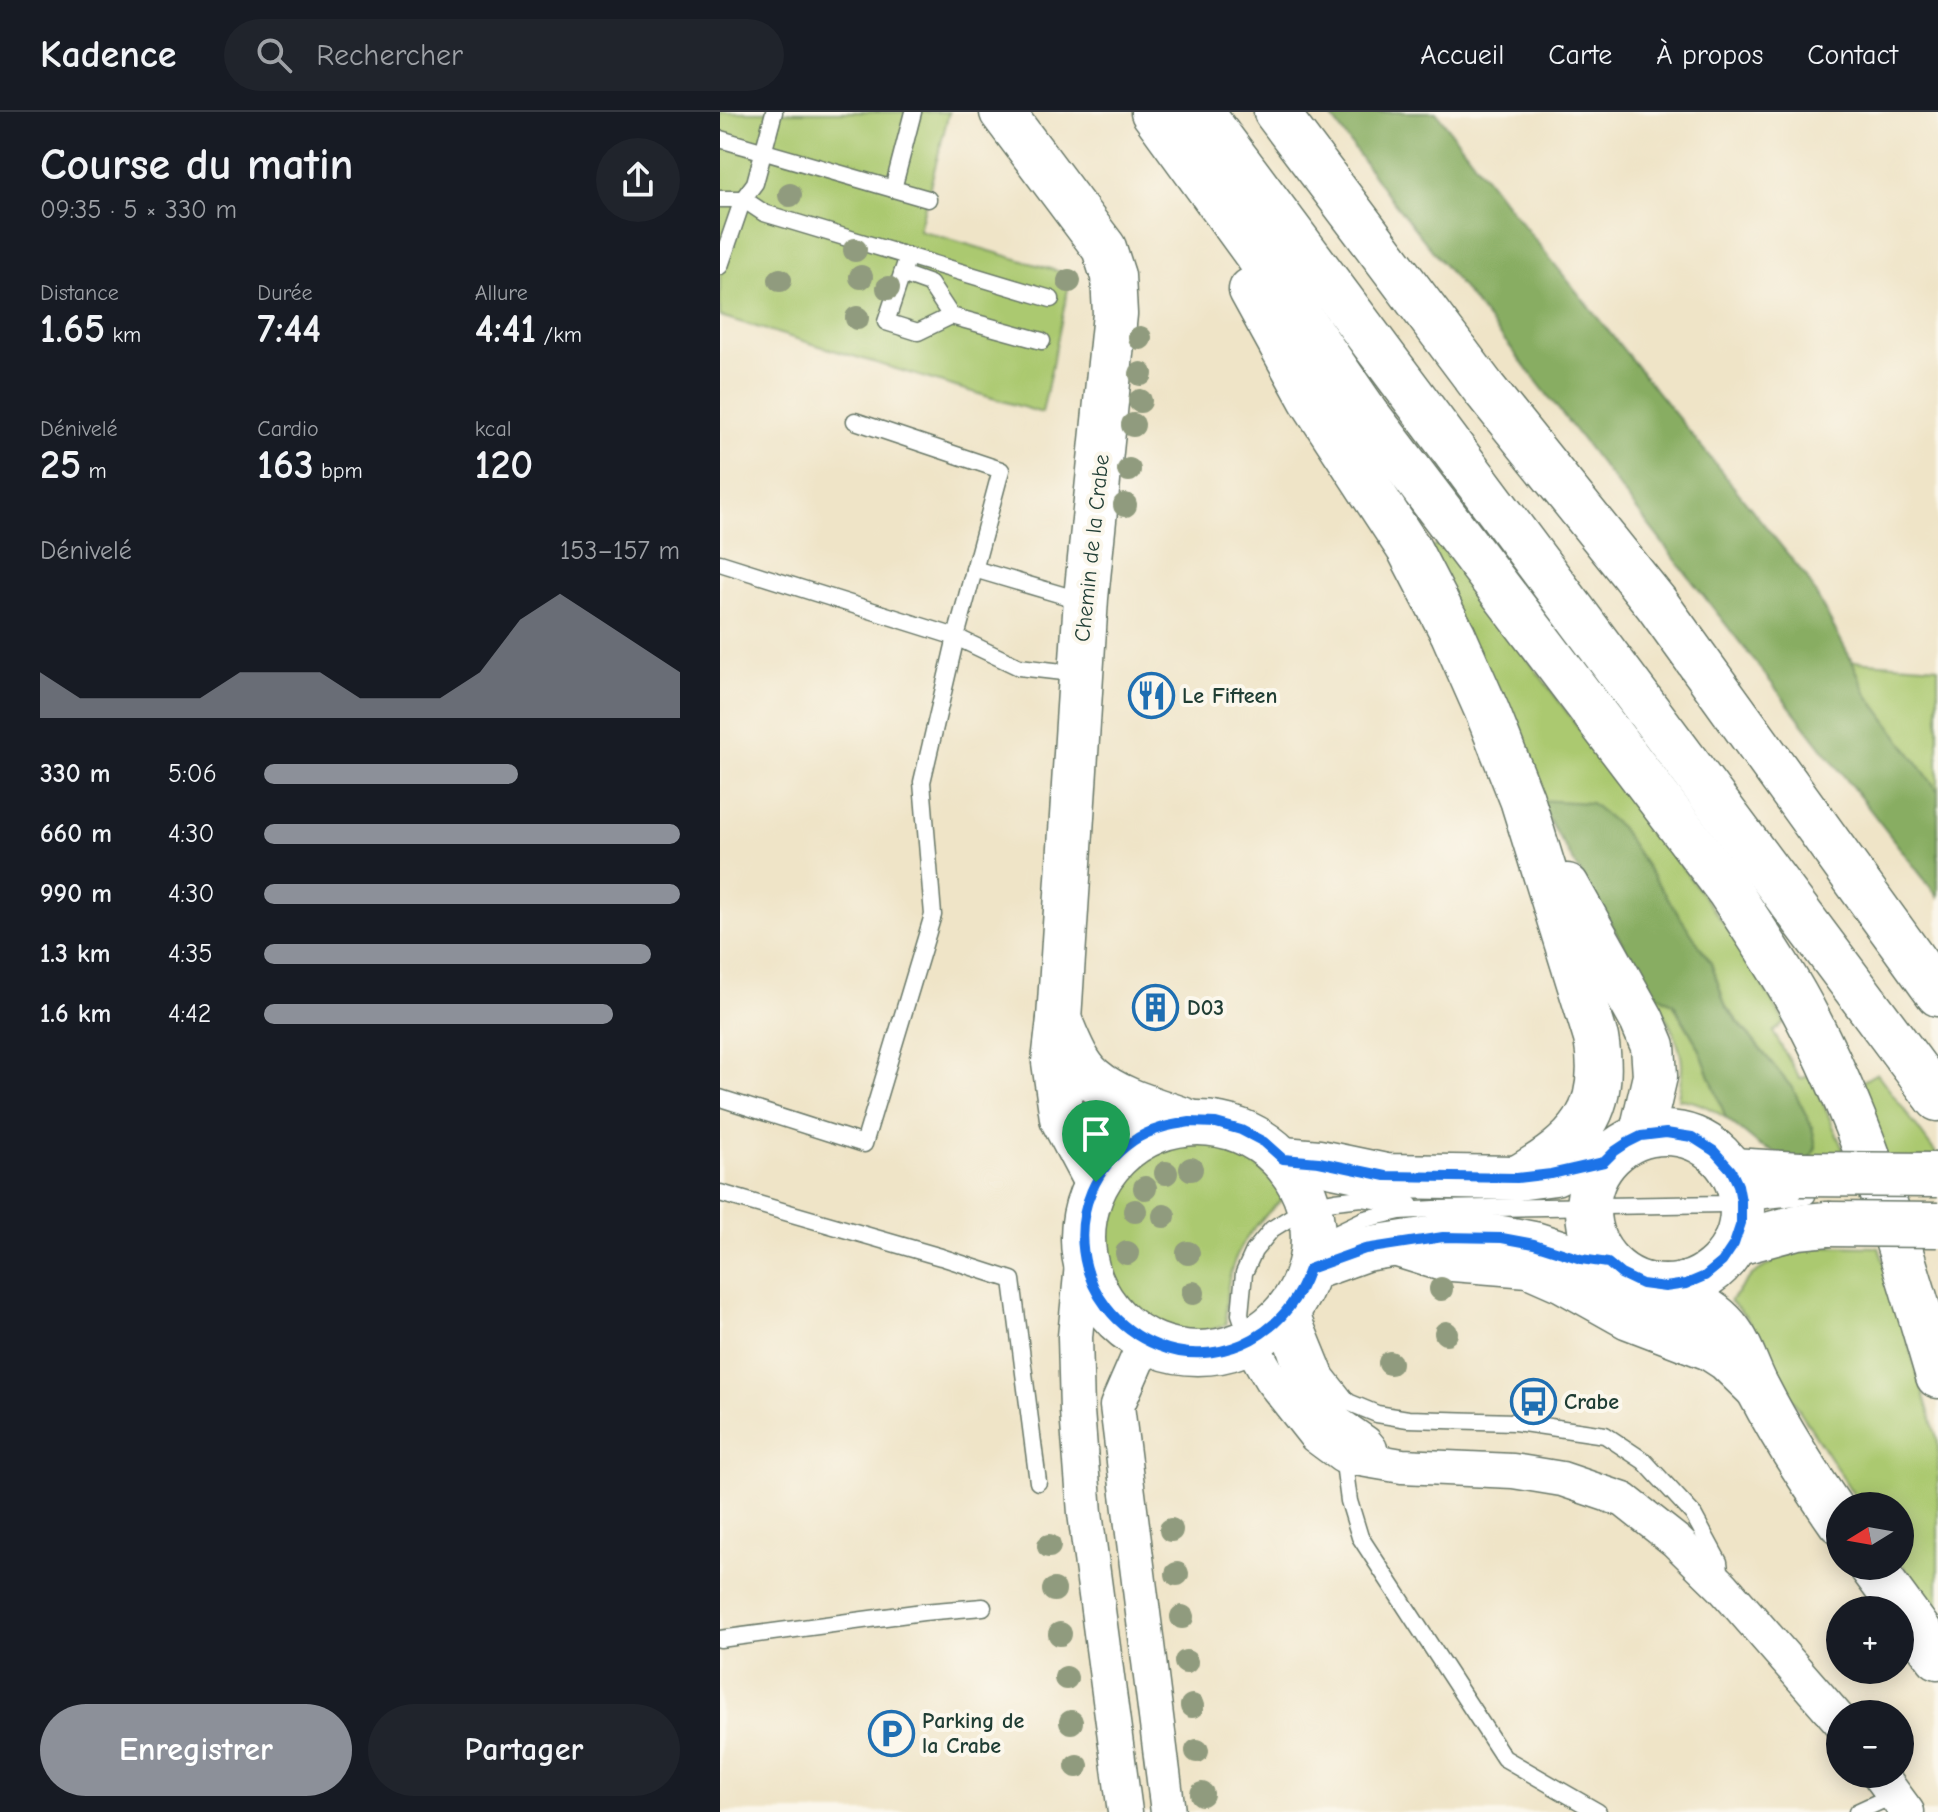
<!DOCTYPE html>
<html lang="fr">
<meta charset="utf-8">
<style>
:root{--surface:#171b24;--page:#20242c;--text:#f1f3f6;--muted:#9ea1a6;--line:#363941;--accent:#8c9099}
body{margin:0;font-family:"Comic Neue",sans-serif;background:var(--page);color:var(--text);height:100vh;display:flex;flex-direction:column;font-size:30px;white-space:nowrap}
*{box-sizing:border-box;margin:0}
p{font-size:26px;color:var(--muted)}
.icon{flex:none;width:44px;height:44px;fill:none;stroke:currentColor;stroke-width:2;stroke-linecap:round;stroke-linejoin:round}
.map{position:relative;flex:1;overflow:hidden}
.details{display:flex;flex-direction:column;background:var(--surface);width:720px}
.details>*{flex:none}
.needle{width:52px;rotate:259deg}
.controls{position:absolute;left:1106px;top:1380px;display:grid;gap:16px}
.controls a{display:grid;place-items:center;width:88px;height:88px;border-radius:50%;background:var(--surface);box-shadow:0 4px 20px #0003;font-size:40px}
.pin{position:absolute;display:grid;place-items:center;width:68px;height:68px;color:#fff;margin:-82px -34px;border-radius:50% 50% 50% 0;rotate:-45deg;box-shadow:0 0 8px #0007}
.pin .icon{rotate:45deg}
.round{display:grid;place-items:center;flex:none;width:84px;height:84px;border-radius:42px;background:var(--page)}
.summary{display:flex;align-items:center;justify-content:space-between;height:136px;padding:0 40px}
h1{font-size:44px;font-weight:600;line-height:60px}
.stats{display:grid;grid-template-columns:repeat(3,1fr);gap:12px;height:136px;padding:8px 40px}
.stats div{display:grid;align-content:center}
.stats b{font-size:40px;font-weight:600}
.stats small{font-size:22px;font-weight:400}
.stats p{font-size:22px}
.chart{height:224px;padding:16px 40px}
.chart p{display:flex;justify-content:space-between}
.chart svg{width:100%;height:144px;margin-top:8px;fill:var(--accent);opacity:.7}
.button{display:flex;gap:16px;margin-top:auto;padding:16px 40px}
.button a{flex:1;height:92px;border-radius:48px;background:var(--accent);color:#fff;font-size:32px;font-weight:600;line-height:92px;text-align:center}
.button a+a{background:var(--page);color:var(--text)}
ul{padding:0 40px;list-style:none;font-size:26px}
li{display:grid;grid-template-columns:128px 96px 1fr;align-items:center;height:60px}
li i{height:20px;border-radius:10px;background:var(--accent)}
header{display:flex;align-items:center;gap:48px;box-sizing:border-box;height:112px;padding:0 40px;background:var(--surface);border-bottom:2px solid var(--line)}
header strong{font-size:38px}
nav{display:flex;gap:44px;margin-inline-start:auto;font-size:28px}
.search{width:560px;height:72px;background:var(--page);display:flex;align-items:center;gap:20px;box-sizing:border-box;padding:0 28px;border-radius:44px;color:var(--muted);font-size:30px}
main{display:flex;flex:1;min-height:0}
.map>svg:first-child{display:block}
.green{fill:#abc970;stroke:#658352;stroke-width:2}
.forest{fill:#88ad62;stroke:#54754b;stroke-width:2}
.lines{fill:none;stroke-linecap:round;stroke-linejoin:round}
.lane-casing{stroke:#687767;stroke-width:19}
.street-casing{stroke:#687767;stroke-width:37}
.secondary-casing{stroke:#687767;stroke-width:47}
.highway-casing{stroke:#687767;stroke-width:47}
.lane{stroke:#fff;stroke-width:16}
.street{stroke:#fff;stroke-width:34}
.secondary{stroke:#fff;stroke-width:44}
.highway{stroke:#fff;stroke-width:44}
.secondary-bridge-casing{stroke:#687767;stroke-width:47;stroke-linecap:butt}
.secondary-bridge{stroke:#fff;stroke-width:44}
.tree{fill:#909b7e}
.route-casing{stroke:#fff;stroke-width:16}
.route{stroke:#1a73e8;stroke-width:10}
.labels{text-anchor:middle;dominant-baseline:central;stroke-width:8;stroke-linejoin:round;paint-order:stroke}
.street-label{font-size:22px;fill:#1f3d34;stroke:#fbf7ec}
.poi-label{font-size:22px;font-weight:bold;fill:#1f3d34;stroke:#fbf7ec;text-anchor:start}
</style>
<header>
<strong>Kadence</strong>
<div class="search"><svg class="icon" aria-label="search" viewBox="0 0 24 24"><circle cx="10" cy="10" r="6"/><path d="M15 15l6 6"/></svg>Rechercher</div>
<nav><a>Accueil</a><a>Carte</a><a>À propos</a><a>Contact</a></nav>
</header>
<main>
<section class="details">
<div class="summary"><div><h1>Course du matin</h1><p>09:35 · 5 × 330 m</p></div><a class="round"><svg class="icon" aria-label="share" viewBox="0 0 24 24"><path d="M12 15V3M7 8l5-5 5 5M5 13v7h14v-7"/></svg></a></div>
<div class="stats">
<div><p>Distance</p><b>1.65<small> km</small></b></div>
<div><p>Durée</p><b>7:44</b></div>
<div><p>Allure</p><b>4:41<small> /km</small></b></div>
</div>
<div class="stats">
<div><p>Dénivelé</p><b>25<small> m</small></b></div>
<div><p>Cardio</p><b>163<small> bpm</small></b></div>
<div><p>kcal</p><b>120</b></div>
</div>
<div class="chart"><p><span>Dénivelé</span>153–157 m</p>
<svg viewBox="0 0 160 44" preserveAspectRatio="none"><path d="M0 44V30L10 38L20 38L30 38L40 38L50 30L60 30L70 30L80 38L90 38L100 38L110 30L120 14L130 6L140 14L150 22L160 30V44z"/></svg>
</div>
<ul>
<li><b>330 m</b>5:06<i style="width:61%"></i></li>
<li><b>660 m</b>4:30<i style="width:100%"></i></li>
<li><b>990 m</b>4:30<i style="width:100%"></i></li>
<li><b>1.3 km</b>4:35<i style="width:93%"></i></li>
<li><b>1.6 km</b>4:42<i style="width:84%"></i></li>
</ul>
<div class="button"><a>Enregistrer</a><a>Partager</a></div>
</section>
<div class="map">
<svg width="1218" height="1700" viewBox="0 0 1218 1700">
<rect width="100%" height="100%" fill="#fbf7ec"/>
<filter id="ink" filterUnits="userSpaceOnUse"><feTurbulence type="fractalNoise" baseFrequency=".0125" numOctaves="2"/><feDisplacementMap in="SourceGraphic" scale="16" xChannelSelector="R" yChannelSelector="G"/><feConvolveMatrix kernelMatrix="1 2 1 2 8 2 1 2 1" color-interpolation-filters="sRGB"/></filter>
<filter id="wash" filterUnits="userSpaceOnUse"><feTurbulence type="fractalNoise" baseFrequency=".006" numOctaves="4" result="noise"/><feDisplacementMap in="SourceGraphic" scale="32" xChannelSelector="R" yChannelSelector="G"/><feGaussianBlur stdDeviation="1.8" result="paint"/><feColorMatrix in="noise" values="0 0 0 0 0 0 0 0 0 0 0 0 0 0 0 0 0 1.4 0 .05"/><feComposite in="paint" operator="in"/></filter>
<g filter="url(#wash)">
<rect width="100%" height="100%" fill="#efe4c7"/>
<g class="green">
<polygon points="0,0 229,0 199,118 351,163 322,301 0,204"/>
<polygon points="721,430 1013,824 1065,911 1053,920 1080,967 1091,963 1129,1051 1089,1050 1096,1035 1092,1015 1073,977 1006,895 991,851 817,688 704,440"/>
<polygon points="1132,549 1218,555 1218,679 1147,582"/>
<path d="M931,879L953,892L979,936L1006,1006C990,996 976,988 958,987C959,976 962,965 962,955C963,933 942,897 931,879Z"/>
<polygon points="1157,961 1218,1044 1168,1051 1138,972"/>
<path d="M462,1029C472,1029 485,1028 494,1030C525,1038 546,1061 566,1084C522,1122 503,1153 506,1212C492,1221 474,1220 458,1217C442,1213 427,1208 414,1197C372,1164 368,1092 408,1055C424,1041 442,1035 462,1029Z"/>
<polygon points="1102,1134 1159,1135 1218,1330 1218,1500 1180,1449 1180,1394 1141,1394 1069,1282 1026,1205 1010,1189 1032,1163 1062,1144"/>
</g>
<g class="forest">
<polygon points="608,0 716,0 783,88 1087,466 1132,549 1147,582 1218,679 1218,785 790,235 666,81"/>
<polygon points="817,688 871,691 900,715 991,851 1006,895 1073,977 1092,1015 1096,1035 1089,1050 1074,1049 1040,1034 1006,1006 979,936 954,892 931,879"/>
</g>
</g>
<g filter="url(#ink)">
<g class="lines">
<defs>
<g id="lane">
<polyline points="0,27 208,87"/>
<polyline points="173,77 193,0"/>
<polyline points="0,87 23,87 44,101 331,187"/>
<polyline points="188,144 166,210 198,220 231,204 322,229"/>
<polyline points="0,154 23,87 35,71 54,0"/>
<polyline points="182,162 210,172 231,204"/>
<polyline points="0,451 236,525 299,555 360,562"/>
<polyline points="254,457 349,485 365,486"/>
<polyline points="0,986 144,1032 213,803 202,670 236,525 281,358 135,309"/>
<polyline points="0,1081 221,1145 292,1168 318,1370"/>
<polyline points="593,1132 645,1107 680,1099 715,1097 1005,1092 1087,1084"/>
<polyline points="580,1178 584,1208 606,1262 628,1290 657,1302 688,1307 795,1310 885,1323 924,1349 973,1402 999,1450 1001,1466"/>
<polyline points="529,1229 520,1202 524,1161 534,1139 552,1117 589,1094 615,1089 642,1086 690,1093"/>
<polyline points="623,1344 629,1389 640,1425 784,1646 878,1700"/>
<polyline points="0,1527 203,1500 263,1495"/>
<polyline points="1137,1700 1174,1683"/>
</g>
<g id="street">
<polyline points="363,1142 355,1225 357,1299 365,1401 405,1700"/>
<polyline points="568,1197 571,1227 584,1265 616,1311 645,1331 650,1337"/>
<polyline points="529,1229 551,1267 596,1324 623,1344 682,1354 793,1359 842,1367 904,1388 956,1429 1003,1475 1120,1609"/>
<polyline points="432,1231 417,1248 397,1294 448,1700"/>
<polyline points="1159,1662 1187,1700"/>
</g>
<g id="secondary">
<polyline points="282,0 384,136 393,164 395,202 366,486 339,907 334,950 342,1006 376,1070"/>
<path d="M339,907C347,926 357,954 373,967C397,988 440,999 470,1010"/>
<circle cx="478" cy="1126" r="115"/>
<circle cx="945" cy="1098" r="77"/>
<polyline points="563,1047 599,1050 666,1064 797,1066 835,1061"/>
<polyline points="1011,1058 1080,1062"/>
<polyline points="1014,1132 1077,1115 1108,1112"/>
<polyline points="589,1157 645,1137 723,1125 782,1126 814,1132 861,1147 888,1151"/>
</g>
<g id="highway">
<path d="M433,0L545,154L647,302L1009,779C1037,822 1066,864 1089,909C1147,1021 1183,1143 1218,1264"/>
<polyline points="481,0 1218,987"/>
<polyline points="556,0 765,278 936,491 1218,882"/>
<path d="M531,178L591,287L689,437L733,522L767,599L802,687L876,926C889,1001 858,1031 797,1066"/>
<polyline points="847,774 922,908 933,934 935,964 921,1024"/>
<polyline points="678,1133 720,1146 809,1153 843,1168 909,1205 990,1236 1007,1247 1037,1276"/>
<path d="M945,1175C966,1187 992,1197 1007,1216C1022,1234 1027,1257 1038,1277C1062,1324 1090,1367 1120,1410"/>
<polyline points="1151,1454 1218,1545"/>
</g>
</defs>
<use href="#lane" class="lane-casing"/>
<use href="#street" class="street-casing"/>
<use href="#secondary" class="secondary-casing"/>
<use href="#highway" class="highway-casing"/>
<use href="#lane" class="lane"/>
<use href="#street" class="street"/>
<use href="#secondary" class="secondary"/>
<use href="#highway" class="highway"/>
<defs>
<g id="secondary-bridge">
<polyline points="1080,1062 1218,1063"/>
<polyline points="1108,1112 1218,1113"/>
</g>
</defs>
<use href="#secondary-bridge" class="secondary-bridge-casing"/>
<use href="#secondary-bridge" class="secondary-bridge"/>
</g>
<g class="tree">
<circle cx="70" cy="83" r="12"/>
<circle cx="135" cy="138" r="12"/>
<circle cx="141" cy="165" r="12"/>
<circle cx="60" cy="168" r="12"/>
<circle cx="349" cy="169" r="12"/>
<circle cx="168" cy="176" r="12"/>
<circle cx="137" cy="206" r="12"/>
<circle cx="420" cy="226" r="12"/>
<circle cx="421" cy="262" r="12"/>
<circle cx="420" cy="289" r="12"/>
<circle cx="413" cy="313" r="12"/>
<circle cx="409" cy="358" r="12"/>
<circle cx="405" cy="393" r="12"/>
<circle cx="471" cy="1057" r="12"/>
<circle cx="446" cy="1061" r="12"/>
<circle cx="425" cy="1076" r="12"/>
<circle cx="415" cy="1099" r="12"/>
<circle cx="444" cy="1104" r="12"/>
<circle cx="407" cy="1141" r="12"/>
<circle cx="468" cy="1141" r="12"/>
<circle cx="721" cy="1177" r="12"/>
<circle cx="473" cy="1181" r="12"/>
<circle cx="726" cy="1221" r="12"/>
<circle cx="670" cy="1251" r="12"/>
<circle cx="451" cy="1418" r="12"/>
<circle cx="329" cy="1434" r="12"/>
<circle cx="457" cy="1462" r="12"/>
<circle cx="334" cy="1478" r="12"/>
<circle cx="462" cy="1505" r="12"/>
<circle cx="340" cy="1522" r="12"/>
<circle cx="466" cy="1550" r="12"/>
<circle cx="346" cy="1566" r="12"/>
<circle cx="472" cy="1594" r="12"/>
<circle cx="351" cy="1610" r="12"/>
<circle cx="477" cy="1639" r="12"/>
<circle cx="357" cy="1654" r="12"/>
<circle cx="482" cy="1682" r="12"/>
</g>
</g>
<g class="lines" filter="url(#ink)">
<defs>
<path id="route" d="M470,1010L496,1011L521,1018L544,1030L563,1047L599,1050L666,1064L797,1066L831,1062L884,1050L895,1039L907,1031L921,1024L946,1021L972,1025L994,1039L1011,1058L1018,1073L1021,1089V1111L1014,1132L1002,1150L985,1164L966,1172L945,1175L922,1172L901,1162L888,1151L861,1147L814,1132L782,1126L723,1125L645,1137L589,1157C577,1191 555,1218 522,1232C496,1243 466,1245 439,1234C351,1200 334,1084 413,1029C430,1017 450,1013 470,1010Z"/>
</defs>
<use href="#route" class="route-casing"/>
<use href="#route" class="route"/>
</g>
<defs>
<symbol id="restaurant-ring" viewBox="-11 -11 22 22"><circle r="9.5" fill="#fbf7ec" stroke="#1f6fb2" stroke-width="1.5"/><path d="M-5-6h1v4h1v-4h1v4h1v-4h1v5L-1.5 .5V6h-2V.5L-5-1ZM5-6V6H3V1.5H1.5Q1.5-4 5-6Z" fill="#1f6fb2"/></symbol>
<symbol id="building-ring" viewBox="-11 -11 22 22"><circle r="9.5" fill="#fbf7ec" stroke="#1f6fb2" stroke-width="1.5"/><path d="M-4-6H4V6H1V3H-1V6H-4ZM-2.5-4.3h1.7v1.8h-1.7ZM.8-4.3h1.7v1.8H.8ZM-2.5-1h1.7V.8h-1.7ZM.8-1h1.7V.8H.8Z" fill="#1f6fb2"/></symbol>
<symbol id="bus-ring" viewBox="-11 -11 22 22"><circle r="9.5" fill="#fbf7ec" stroke="#1f6fb2" stroke-width="1.5"/><path d="M-5-6H5V4H4V6H2V4H-2V6H-4V4H-5ZM-3.5-4V0h7V-4ZM-3.5 1.2v1.5H-2V1.2ZM2 1.2v1.5H3.5V1.2Z" fill="#1f6fb2"/></symbol>
<symbol id="parking-ring" viewBox="-11 -11 22 22"><circle r="9.5" fill="#fbf7ec" stroke="#1f6fb2" stroke-width="1.5"/><path d="M-3.5-5.5H1a3.5 3.5 0 0 1 0 7H-1V5.5H-3.5ZM-1-3.4V-.6H.8a1.4 1.4 0 0 0 0-2.8Z" fill="#1f6fb2"/></symbol>
</defs>
<g fill-rule="evenodd">
<use href="#restaurant-ring" x="406" y="558" width="51" height="51"/>
<use href="#building-ring" x="410" y="870" width="51" height="51"/>
<use href="#bus-ring" x="788" y="1264" width="51" height="51"/>
<use href="#parking-ring" x="146" y="1596" width="51" height="51"/>
</g>
<g class="labels">
<g class="street-label">
<text transform="translate(372 436) rotate(-84)">Chemin de la Crabe</text>
</g>
<g class="poi-label">
<text x="462" y="584">Le Fifteen</text>
<text x="467" y="896">D03</text>
<text x="844" y="1290">Crabe</text>
<text x="202" y="1609">Parking de<tspan x="202" dy="25">la Crabe</tspan></text>
</g>
</g>
</svg>
<div class="controls">
<a><svg class="needle" viewBox="-14 -14 28 28"><path d="M0-13l5 13h-10z" fill="#e53935"/><path d="M0 13l5-13h-10z" fill="#9ea1a6"/></svg></a>
<a>+</a>
<a>−</a>
</div>
<div class="pin" style="left:376px;top:1070px;background:#1e9e55"><svg class="icon" aria-label="arrive" viewBox="0 0 24 24"><path d="M6 21V4h12l-3 4 3 4H6"/></svg></div>
</div>
</main>
